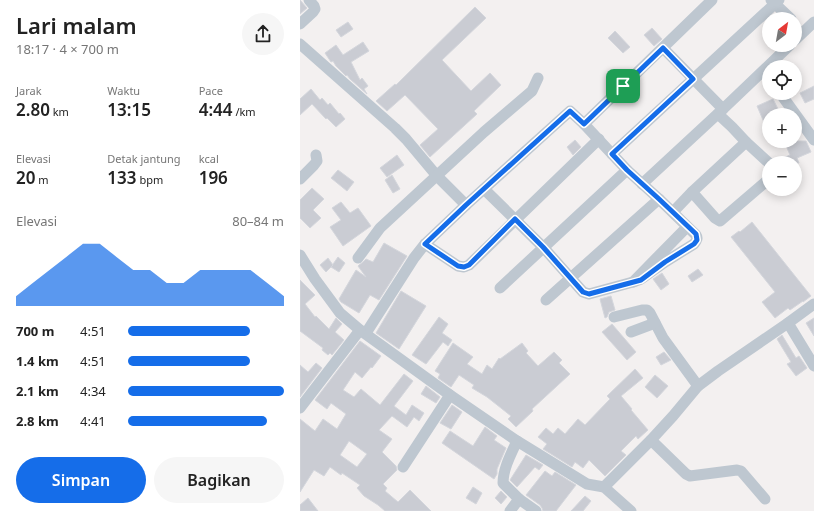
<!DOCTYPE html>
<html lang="id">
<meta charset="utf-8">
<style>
:root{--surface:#fff;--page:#f6f6f6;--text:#222;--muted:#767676;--accent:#156de9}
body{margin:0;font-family:"Noto Sans",sans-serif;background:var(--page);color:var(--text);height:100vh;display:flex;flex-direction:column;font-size:15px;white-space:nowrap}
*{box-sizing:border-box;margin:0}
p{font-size:13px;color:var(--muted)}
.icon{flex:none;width:22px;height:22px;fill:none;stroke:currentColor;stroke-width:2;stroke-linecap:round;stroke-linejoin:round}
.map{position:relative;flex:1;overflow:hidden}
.sheet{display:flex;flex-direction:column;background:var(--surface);width:300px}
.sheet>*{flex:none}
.needle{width:26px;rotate:31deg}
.tools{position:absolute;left:462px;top:12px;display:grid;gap:8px}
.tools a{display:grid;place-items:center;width:40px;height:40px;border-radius:50%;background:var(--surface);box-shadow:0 2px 10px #0003;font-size:20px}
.pin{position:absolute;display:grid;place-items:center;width:34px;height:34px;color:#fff;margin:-17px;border-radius:8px;box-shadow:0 2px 6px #0006}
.round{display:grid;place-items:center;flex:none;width:42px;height:42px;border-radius:21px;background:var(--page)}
.head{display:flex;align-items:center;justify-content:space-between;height:68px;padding:0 16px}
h1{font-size:22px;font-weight:600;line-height:30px}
.metrics{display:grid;grid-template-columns:repeat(3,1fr);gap:6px;height:68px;padding:4px 16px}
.metrics div{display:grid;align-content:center}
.metrics b{font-size:17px;font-weight:600}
.metrics small{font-size:11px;font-weight:400}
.metrics p{font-size:11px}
.chart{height:112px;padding:8px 16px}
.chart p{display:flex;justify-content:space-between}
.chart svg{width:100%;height:72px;margin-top:4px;fill:var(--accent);opacity:.7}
.primary-button{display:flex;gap:8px;margin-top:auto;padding:8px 16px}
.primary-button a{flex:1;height:46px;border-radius:24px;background:var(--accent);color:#fff;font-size:16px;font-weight:600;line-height:46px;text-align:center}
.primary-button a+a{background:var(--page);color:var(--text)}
ul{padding:0 16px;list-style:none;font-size:13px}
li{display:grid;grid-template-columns:64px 48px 1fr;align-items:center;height:30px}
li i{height:10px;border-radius:5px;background:var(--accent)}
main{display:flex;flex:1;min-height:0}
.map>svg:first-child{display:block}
.building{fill:#caccd3;stroke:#d4d6dc;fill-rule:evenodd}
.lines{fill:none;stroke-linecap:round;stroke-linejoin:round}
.minor{stroke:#bec7d0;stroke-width:11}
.route-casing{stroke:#fff;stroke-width:8}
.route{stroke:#156de9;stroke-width:5}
</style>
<main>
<section class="sheet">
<div class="head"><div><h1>Lari malam</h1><p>18:17 · 4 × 700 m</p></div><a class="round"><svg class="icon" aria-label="share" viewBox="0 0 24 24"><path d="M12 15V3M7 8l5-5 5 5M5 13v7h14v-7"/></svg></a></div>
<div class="metrics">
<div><p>Jarak</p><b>2.80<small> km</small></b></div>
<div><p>Waktu</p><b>13:15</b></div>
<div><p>Pace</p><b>4:44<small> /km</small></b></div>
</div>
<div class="metrics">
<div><p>Elevasi</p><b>20<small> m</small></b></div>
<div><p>Detak jantung</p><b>133<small> bpm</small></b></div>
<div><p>kcal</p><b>196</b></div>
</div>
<div class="chart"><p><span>Elevasi</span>80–84 m</p>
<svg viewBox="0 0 160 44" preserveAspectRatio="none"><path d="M0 44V38L10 30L20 22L30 14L40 6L50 6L60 14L70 22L80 22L90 30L100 30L110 22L120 22L130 22L140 22L150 30L160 38V44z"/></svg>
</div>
<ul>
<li><b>700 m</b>4:51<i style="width:78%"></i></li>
<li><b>1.4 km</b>4:51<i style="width:78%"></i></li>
<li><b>2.1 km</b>4:34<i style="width:100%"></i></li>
<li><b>2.8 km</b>4:41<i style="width:89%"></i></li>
</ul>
<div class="primary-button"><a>Simpan</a><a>Bagikan</a></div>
</section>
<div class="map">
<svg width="514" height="511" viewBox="0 0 514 511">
<rect width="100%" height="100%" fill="#f3f0f0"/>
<g class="building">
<polygon points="0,0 7,8 0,14"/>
<polygon points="175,7 186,18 142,60 171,91 190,73 201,85 174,111 177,114 130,157 120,145 138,129 105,95 87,111 76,101 95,84 96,85"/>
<polygon points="48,22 53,29 41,37 36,30"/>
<polygon points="352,28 362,39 354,46 344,35"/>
<polygon points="315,31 330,47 323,53 308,38"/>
<polygon points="63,42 69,51 51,62 60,80 62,78 68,86 64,89 67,94 50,79 47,75 46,76 36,66 33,61 31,62 25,53 36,45 43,55"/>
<polygon points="514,86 514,99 505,103 500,93"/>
<polygon points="11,89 20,100 22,98 28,105 30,103 39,114 40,113 45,119 36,127 27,118 26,119 12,104 0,115 0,99"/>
<polygon points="473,99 481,115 469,115 469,134 457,106"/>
<polygon points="275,140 281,147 273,155 267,147"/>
<polygon points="484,141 506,141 511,152 497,158 499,163 476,163 476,161 490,155"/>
<polygon points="97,155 104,165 87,177 80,168"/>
<polygon points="38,170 54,182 47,191 31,178"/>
<polygon points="92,175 100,189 93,193 85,180"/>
<polygon points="12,188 24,199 13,210 21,218 10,228 0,218 0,200"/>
<polygon points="41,202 50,213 58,208 71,226 43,246 30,227 41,220 32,208"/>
<polygon points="452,222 511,296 503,302 503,301 490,310 488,308 475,318 462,302 475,292 431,237 439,231 440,232"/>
<polygon points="84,243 107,256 79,300 70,295 59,313 41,302 39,299 56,270 66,277 58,266 59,265 63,262 66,259 73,262"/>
<polygon points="38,257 45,263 39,272 31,267"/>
<polygon points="28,258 33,265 26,272 20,265"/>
<polygon points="398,269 403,275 392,282 388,276"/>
<polygon points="362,273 369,284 361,290 353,279"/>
<polygon points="0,280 15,295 5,304 15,317 16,316 29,329 36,318 42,324 35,332 44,340 32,355 30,353 28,355 22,350 23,348 0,331"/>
<polygon points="101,291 126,306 99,349 76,333"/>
<polygon points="311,296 315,310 309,312 307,317 305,318 300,299"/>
<polygon points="139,317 148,324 142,333 152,340 148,346 143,342 126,364 112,355"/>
<polygon points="514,318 514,336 506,323"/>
<polygon points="312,324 336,352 327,360 302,332"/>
<polygon points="482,335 496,358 499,356 507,368 496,376 487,364 491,362 477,339"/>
<path d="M60,341L81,356L72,368L71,367L62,378L55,372L43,390L54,397L61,389L80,405L104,374L113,381L94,406L106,415L112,405L124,413L119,421L114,417L107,427L92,416L79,430L92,439L82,452L96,466L97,470L83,484L87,488L85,491L98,502L110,490L131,511H85L78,505L64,496L57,488L60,485L42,473L41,475L30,467L24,476L14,470L0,492V419L15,431L23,419L37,429L46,414L31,403L27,409L15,400ZM49,441L67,454L57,467L40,455Z"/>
<polygon points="153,343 173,357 167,364 182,374 187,365 192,369 199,358 200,359 222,343 228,351 226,353 238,366 254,352 262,360 259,363 270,374 232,409 233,411 216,427 208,419 211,416 187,397 172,388 174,385 159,375 151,387 138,378 140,374 135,371"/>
<polygon points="364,352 371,360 361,365 356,357"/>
<polygon points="16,363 22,368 0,397 0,365 8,372"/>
<polygon points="335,369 343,378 321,396 332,409 331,410 348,430 338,439 336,436 321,451 326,455 305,476 289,460 283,468 275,462 272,467 243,449 247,444 238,437 246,428 253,434 258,428 265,434 278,419 285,425 310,399 307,396"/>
<polygon points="355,375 368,386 357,398 345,387"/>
<polygon points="126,386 140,397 136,403 121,394"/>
<polygon points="152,405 162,412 151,429 140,423"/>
<polygon points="185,427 197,436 194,440 206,448 197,469 197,474 194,479 142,443 150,431 173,446"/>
<polygon points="226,455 243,465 239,470 235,467 217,487 210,480"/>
<polygon points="245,471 252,476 255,472 276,485 256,511 243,511 242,508 240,505 226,495"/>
<polygon points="173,487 182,493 176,504 166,498"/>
<polygon points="201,491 207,497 201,504 195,498"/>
<polygon points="285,496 291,501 283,511 271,511"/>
<polygon points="8,498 18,511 0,511 0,505"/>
</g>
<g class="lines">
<g class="minor">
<polyline points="471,0 491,19"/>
<polyline points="0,24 13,12 15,9 14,6 9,0"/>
<polyline points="495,40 514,22"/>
<polyline points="0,44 95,128 106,139 137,176 166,205"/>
<polyline points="363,48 423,109"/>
<polyline points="480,93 514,140"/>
<polyline points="418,114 432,127 446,142 469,163"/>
<path d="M284,124L327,170L359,199L396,235C398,238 397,240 394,244L365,262L341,279L333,282L387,227"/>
<polyline points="312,154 479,0"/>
<polyline points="0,179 14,165 17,161 16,155"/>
<polyline points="342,184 423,109 490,45"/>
<polyline points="184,189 243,247 283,292 289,294 333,282"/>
<polyline points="392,192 415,218 420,221 469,179"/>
<polyline points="373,212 392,192 446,142"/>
<polyline points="125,244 158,266 164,267 169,265 299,139"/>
<polyline points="0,255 15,279 40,313 60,330 150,395 217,441 287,484 304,487 331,511"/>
<polyline points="58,258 80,228 184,132 232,91 238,78"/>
<polyline points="200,288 327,170"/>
<polyline points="246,300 359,199"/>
<polyline points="314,317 342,310 347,310 350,313 363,338 398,386"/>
<polyline points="488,323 514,366"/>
<polyline points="331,332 355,323"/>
<polyline points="66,333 114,258 125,244 166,205 270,111 284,124 412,0"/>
<polyline points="0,408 60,330"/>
<polyline points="351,440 386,474 390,476 437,470 441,471 465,499"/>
<path d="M217,441C211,454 203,469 203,483L219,499L236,511"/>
<polyline points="103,467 150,395"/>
<polyline points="304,487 351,440 373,416 398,386 418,371 488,323 514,304"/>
<polyline points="210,511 219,499"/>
</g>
</g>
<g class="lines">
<defs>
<polygon id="route" points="363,48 393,79 312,154 327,170 359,199 396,234 397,240 394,244 365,262 341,280 289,294 283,292 243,247 215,219 169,265 164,267 158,266 125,244 166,205 270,111 284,124"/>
</defs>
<use href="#route" class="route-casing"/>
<use href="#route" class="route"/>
</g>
</svg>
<div class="tools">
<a><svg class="needle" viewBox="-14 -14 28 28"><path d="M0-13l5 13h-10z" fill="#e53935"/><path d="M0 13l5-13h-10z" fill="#767676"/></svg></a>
<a><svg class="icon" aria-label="locate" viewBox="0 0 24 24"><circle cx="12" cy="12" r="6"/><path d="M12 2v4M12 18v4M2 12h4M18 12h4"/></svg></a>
<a>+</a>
<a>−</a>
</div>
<div class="pin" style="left:323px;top:86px;background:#1e9e55"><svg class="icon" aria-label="arrive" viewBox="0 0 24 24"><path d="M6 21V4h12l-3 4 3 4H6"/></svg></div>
</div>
</main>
